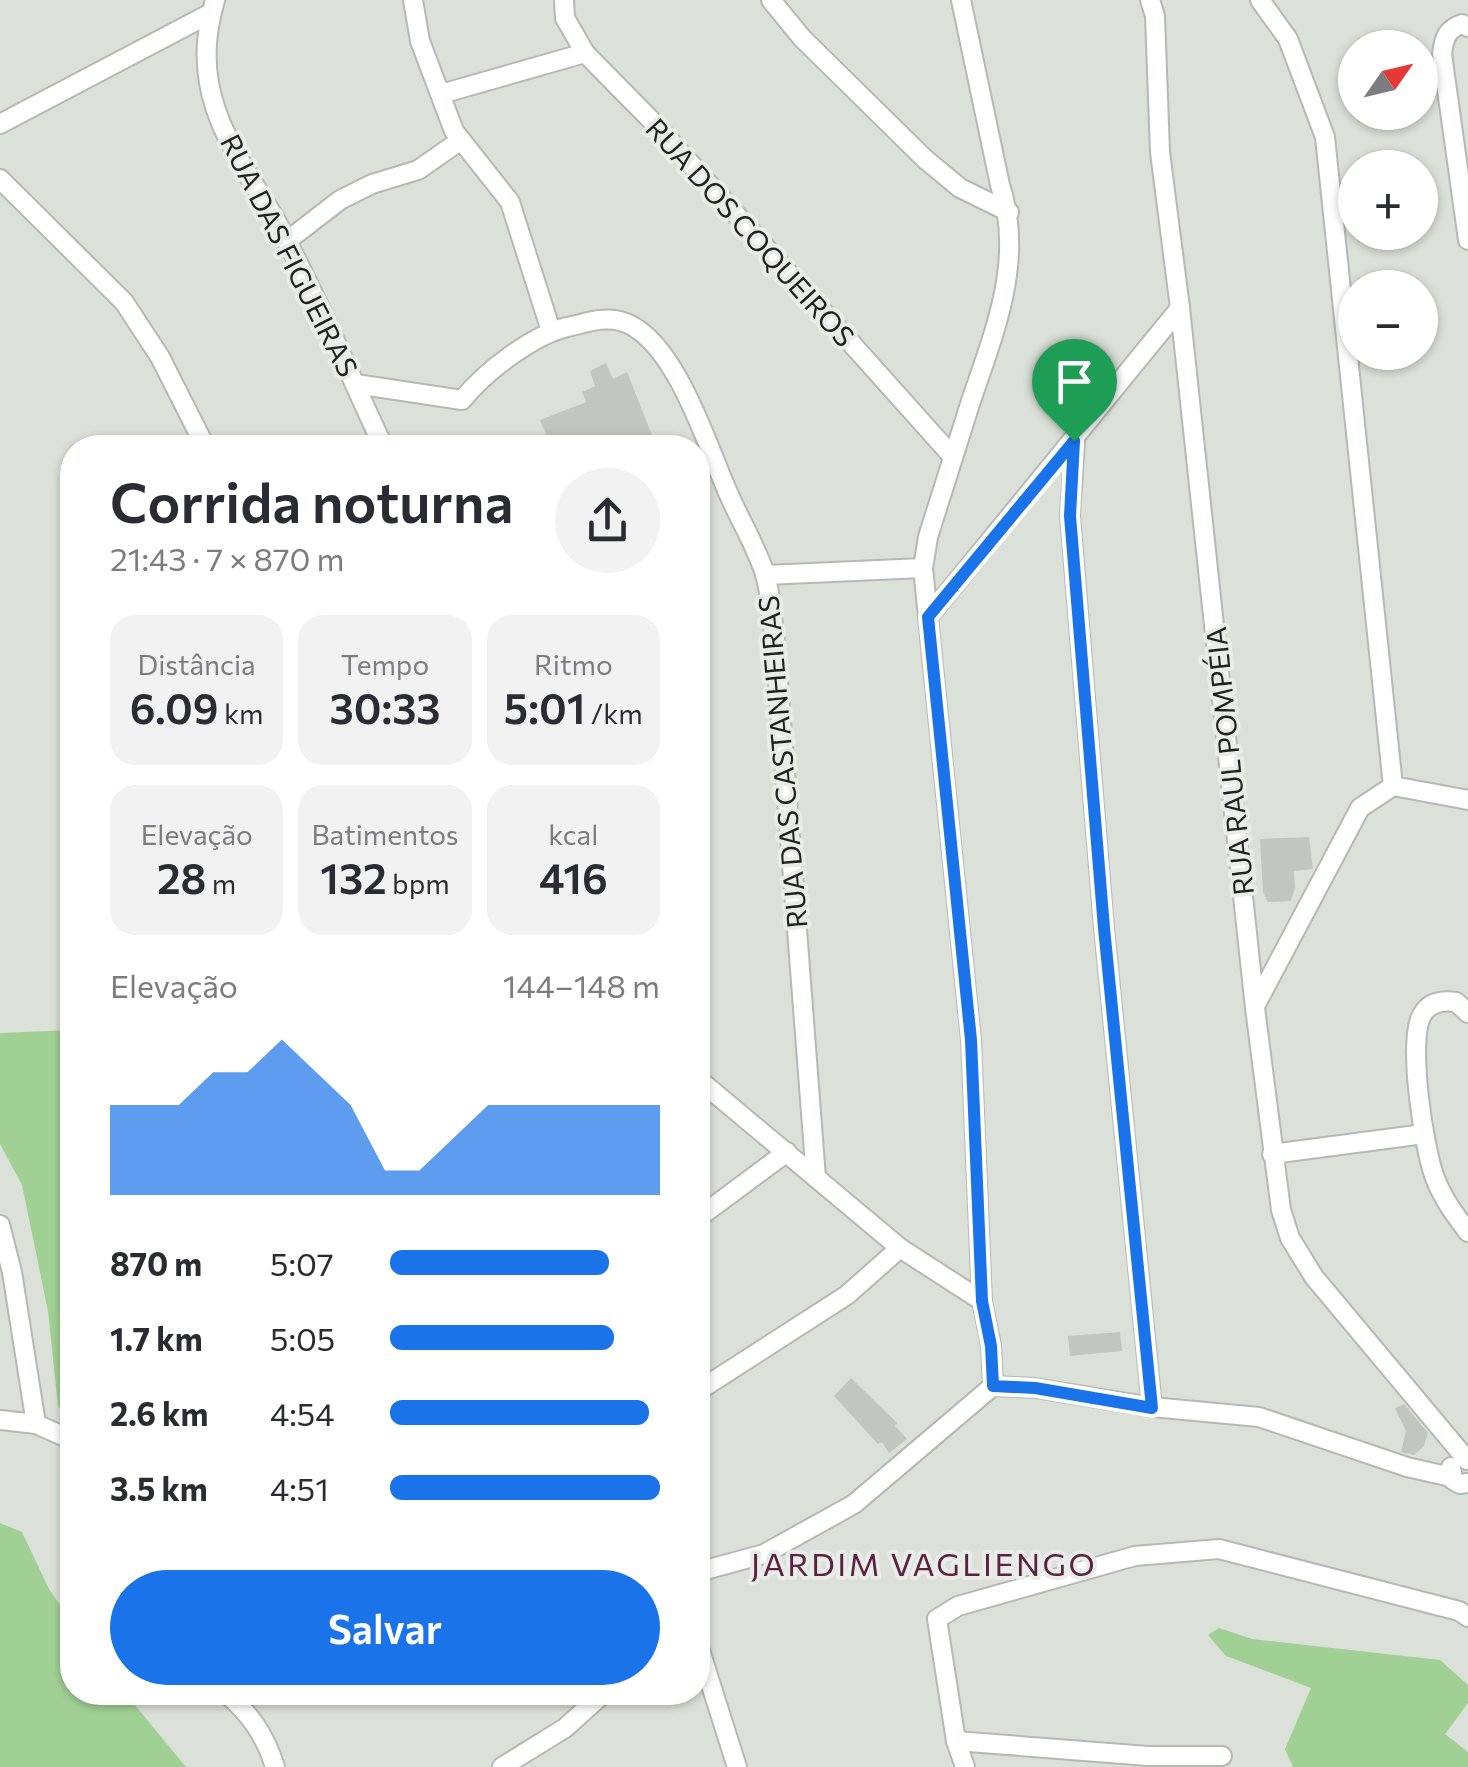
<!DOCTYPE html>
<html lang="pt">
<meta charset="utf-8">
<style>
:root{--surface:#fff;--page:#f2f2f3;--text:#2b2b33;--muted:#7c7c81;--accent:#1a73e8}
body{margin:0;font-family:Commissioner,sans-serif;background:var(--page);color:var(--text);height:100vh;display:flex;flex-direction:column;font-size:38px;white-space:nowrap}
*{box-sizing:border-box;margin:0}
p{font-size:32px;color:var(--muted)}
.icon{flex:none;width:55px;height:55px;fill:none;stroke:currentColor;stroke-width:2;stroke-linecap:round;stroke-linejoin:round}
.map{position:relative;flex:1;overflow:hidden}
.drawer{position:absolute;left:60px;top:435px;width:650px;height:1270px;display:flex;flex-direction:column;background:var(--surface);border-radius:40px;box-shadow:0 2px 8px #0004}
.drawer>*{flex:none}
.needle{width:65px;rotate:56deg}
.tools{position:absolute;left:1338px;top:30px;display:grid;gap:20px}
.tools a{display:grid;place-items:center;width:100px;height:100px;border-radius:50%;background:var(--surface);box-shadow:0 2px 8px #0004;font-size:50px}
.pin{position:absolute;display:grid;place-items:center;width:85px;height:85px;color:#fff;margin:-102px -42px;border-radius:50% 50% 50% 0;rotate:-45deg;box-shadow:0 0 10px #0007}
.pin .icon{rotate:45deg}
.round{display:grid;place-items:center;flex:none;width:105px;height:105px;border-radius:52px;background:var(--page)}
.headline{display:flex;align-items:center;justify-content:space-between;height:170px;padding:0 50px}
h1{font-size:55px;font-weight:600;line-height:75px}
.stats{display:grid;grid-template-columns:repeat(3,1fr);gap:15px;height:170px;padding:10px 50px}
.stats div{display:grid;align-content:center;border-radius:25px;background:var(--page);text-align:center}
.stats b{font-size:42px;font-weight:600}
.stats small{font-size:28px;font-weight:400}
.stats p{font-size:28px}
.chart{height:280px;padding:20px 50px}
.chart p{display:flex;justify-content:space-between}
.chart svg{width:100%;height:180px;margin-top:10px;fill:var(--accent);opacity:.7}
.button{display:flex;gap:20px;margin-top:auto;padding:20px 50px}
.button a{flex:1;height:115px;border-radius:60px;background:var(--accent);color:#fff;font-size:40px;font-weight:600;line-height:115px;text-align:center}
ul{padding:0 50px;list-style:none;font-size:32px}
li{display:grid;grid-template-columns:160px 120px 1fr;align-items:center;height:75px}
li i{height:25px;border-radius:12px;background:var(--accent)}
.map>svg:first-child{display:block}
.green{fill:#a1d094}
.building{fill:#c1c6bf}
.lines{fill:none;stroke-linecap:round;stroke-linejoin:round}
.street-casing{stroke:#b4bab3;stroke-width:22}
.street{stroke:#fff;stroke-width:18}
.route-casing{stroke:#fff;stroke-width:20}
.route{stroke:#1a73e8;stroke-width:12}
.labels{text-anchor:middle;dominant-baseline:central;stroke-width:8;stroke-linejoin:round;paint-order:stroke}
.street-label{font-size:28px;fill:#1f211e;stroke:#e8eee7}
.quarter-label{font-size:32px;letter-spacing:2.5px;fill:#5e2043;stroke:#e8eee7}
</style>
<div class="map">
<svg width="1468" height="1767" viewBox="0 0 1468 1767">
<rect width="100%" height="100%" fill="#dbe1d9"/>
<g class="green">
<polygon points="72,1030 72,1420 58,1406 48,1311 22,1185 0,1144 0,1033"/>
<polygon points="0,1523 22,1532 49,1589 72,1622 72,1692 125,1693 186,1767 0,1767"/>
<polygon points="1219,1628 1252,1639 1440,1660 1468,1685 1468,1703 1445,1734 1468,1752 1468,1767 1293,1767 1285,1749 1311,1688 1226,1656 1208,1635"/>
</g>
<g class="building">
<polygon points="606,363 613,379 627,372 657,448 552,448 540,420 586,402 582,392 595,386 590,371"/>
<polygon points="1309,837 1313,869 1294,871 1295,888 1291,901 1268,902 1263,892 1260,839"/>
<polygon points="1120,1332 1122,1351 1070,1356 1068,1336"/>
<polygon points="851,1378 897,1423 895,1426 907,1439 889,1453 882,1442 878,1444 834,1396"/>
<polygon points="1404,1404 1428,1433 1424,1446 1414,1455 1401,1452 1406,1431 1395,1408"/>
</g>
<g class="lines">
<defs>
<g id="street">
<path d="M215,0C207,29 204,53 209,83C218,136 254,181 279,226C318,298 349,374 384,448"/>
<polyline points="413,0 420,41 454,131 510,202 551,331"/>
<polyline points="564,0 565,18 585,53 656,125 953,457"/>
<polyline points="771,0 802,38 925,159 960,188 1009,212"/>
<path d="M961,0L1000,185C1025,261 994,332 970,404C956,448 942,492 928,537L923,568L971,1040L982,1301L991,1345L993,1386"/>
<polyline points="1150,0 1155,16 1160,152 1180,308 1255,1008 1281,1210 1290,1238 1314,1277 1467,1460"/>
<polyline points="1260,0 1288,39 1325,137 1393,786"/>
<path d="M1468,27L1462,24C1447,29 1444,38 1442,54L1468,240"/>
<polyline points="441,94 585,53"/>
<polyline points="0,124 211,13"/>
<polyline points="0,179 124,302 160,357 206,448"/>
<polyline points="287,241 340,200 372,184 418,170 461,140"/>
<path d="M356,384L462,400C485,372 531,336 567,327C583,324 603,316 620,321C672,334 705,439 724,483C736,514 755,543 765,574C771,595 772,620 775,642L816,1178"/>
<polyline points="1075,441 1070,515 1104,928 1152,1407"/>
<polyline points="765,575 923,568"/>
<polyline points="928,617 1180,308"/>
<polyline points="1393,786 1468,800"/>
<polyline points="1255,1006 1360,808 1393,786"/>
<path d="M1468,1013L1456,1002C1442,1000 1429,1002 1422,1015C1407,1040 1424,1150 1435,1178C1443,1199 1455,1215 1468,1232"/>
<polyline points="698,1079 900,1248 982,1301"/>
<polyline points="1272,1154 1424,1134"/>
<polyline points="698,1218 787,1152"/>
<polyline points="0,1225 12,1272 36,1424"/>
<polyline points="698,1391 847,1295 900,1248"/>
<polyline points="0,1420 36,1424 72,1440"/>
<polyline points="1451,1467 1453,1480 1460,1484 1468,1483"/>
<polyline points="698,1572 764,1554 854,1504 993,1386 1035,1388 1152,1407 1259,1417 1407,1467 1451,1477"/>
<polyline points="698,1644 737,1767"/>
<path d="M224,1692C250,1713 265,1735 275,1767"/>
<polyline points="956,1741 1148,1756 1222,1756"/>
<polyline points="502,1767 565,1728 605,1692"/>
<polyline points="965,1767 956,1741 937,1619 958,1606 1135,1556 1219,1549 1459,1611 1468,1617"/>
</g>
</defs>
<use href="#street" class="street-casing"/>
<use href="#street" class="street"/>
</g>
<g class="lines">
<defs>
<polygon id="route" points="1074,441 1070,516 1104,928 1152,1408 1035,1388 993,1386 991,1346 982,1301 971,1040 928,617"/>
</defs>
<use href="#route" class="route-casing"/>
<use href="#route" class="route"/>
</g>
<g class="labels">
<g class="street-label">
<text transform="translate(751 232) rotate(48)">RUA DOS COQUEIROS</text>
<text transform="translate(290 255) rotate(63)">RUA DAS FIGUEIRAS</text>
<text transform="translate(1229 761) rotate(-96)">RUA RAUL POMPÉIA</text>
<text transform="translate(782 762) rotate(-95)">RUA DAS CASTANHEIRAS</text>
</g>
<g class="quarter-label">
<text x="924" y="1563">JARDIM VAGLIENGO</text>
</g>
</g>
</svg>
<div class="tools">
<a><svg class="needle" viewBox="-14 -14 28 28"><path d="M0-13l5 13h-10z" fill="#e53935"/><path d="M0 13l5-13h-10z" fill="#7c7c81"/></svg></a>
<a>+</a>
<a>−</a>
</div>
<div class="pin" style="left:1074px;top:441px;background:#1e9e55"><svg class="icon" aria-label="arrive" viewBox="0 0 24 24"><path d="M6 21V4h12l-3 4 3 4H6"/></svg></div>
<section class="drawer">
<div class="headline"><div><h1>Corrida noturna</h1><p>21:43 · 7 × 870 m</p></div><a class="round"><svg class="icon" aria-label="share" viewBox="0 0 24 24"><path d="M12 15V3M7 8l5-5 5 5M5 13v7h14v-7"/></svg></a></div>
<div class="stats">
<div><p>Distância</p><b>6.09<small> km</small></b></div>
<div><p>Tempo</p><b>30:33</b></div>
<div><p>Ritmo</p><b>5:01<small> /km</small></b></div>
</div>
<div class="stats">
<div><p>Elevação</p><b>28<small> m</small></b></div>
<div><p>Batimentos</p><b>132<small> bpm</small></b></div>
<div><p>kcal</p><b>416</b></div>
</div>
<div class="chart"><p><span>Elevação</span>144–148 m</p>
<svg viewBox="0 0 160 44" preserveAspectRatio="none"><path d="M0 44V22L10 22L20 22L30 14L40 14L50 6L60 14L70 22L80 38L90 38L100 30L110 22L120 22L130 22L140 22L150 22L160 22V44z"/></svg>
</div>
<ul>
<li><b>870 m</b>5:07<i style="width:81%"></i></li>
<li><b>1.7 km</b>5:05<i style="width:83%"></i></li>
<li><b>2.6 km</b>4:54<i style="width:96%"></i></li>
<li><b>3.5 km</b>4:51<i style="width:100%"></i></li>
</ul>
<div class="button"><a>Salvar</a></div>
</section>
</div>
